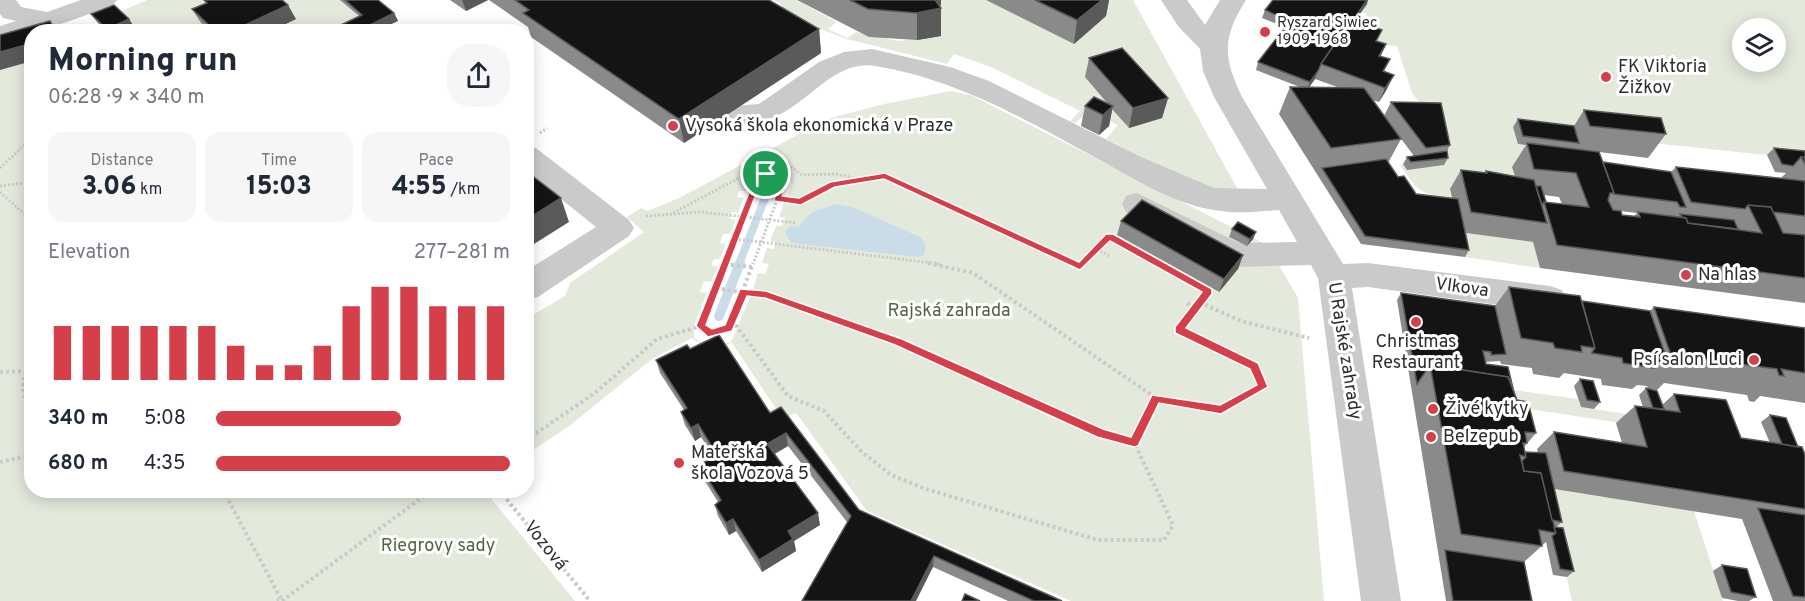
<!DOCTYPE html>
<meta charset="utf-8">
<style>
:root{--surface:#fff;--page:#f6f6f7;--text:#1f2937;--muted:#747a83;--accent:#d43f49}
body{margin:0;font-family:Overpass,sans-serif;background:var(--page);color:var(--text);height:100vh;display:flex;flex-direction:column;font-size:22px;white-space:nowrap}
*{box-sizing:border-box;margin:0}
p{font-size:20px;color:var(--muted)}
.icon{flex:none;width:33px;height:33px;fill:none;stroke:currentColor;stroke-width:2;stroke-linecap:round;stroke-linejoin:round}
.map{position:relative;flex:1;overflow:hidden}
.side{position:absolute;left:24px;top:24px;width:510px;height:474px;display:flex;flex-direction:column;background:var(--surface);border-radius:24px;box-shadow:0 3px 15px #0003}
.side>*{flex:none}
.tools{position:absolute;left:1732px;top:18px;display:grid;gap:12px}
.tools a{display:grid;place-items:center;width:54px;height:54px;border-radius:50%;background:var(--surface);box-shadow:0 3px 15px #0003;font-size:30px}
.pin{position:absolute;display:grid;place-items:center;width:51px;height:51px;color:#fff;margin:-26px;border:3px solid #fff;border-radius:50%;box-shadow:0 2px 6px #0007}
.round{display:grid;place-items:center;flex:none;width:63px;height:63px;border-radius:24px;background:var(--page)}
.summary{display:flex;align-items:center;justify-content:space-between;height:102px;padding:0 24px}
h1{font-size:33px;font-weight:800;line-height:45px}
.metrics{display:grid;grid-template-columns:repeat(3,1fr);gap:9px;height:102px;padding:6px 24px}
.metrics div{display:grid;align-content:center;border-radius:15px;background:var(--page);text-align:center}
.metrics b{font-size:26px;font-weight:800}
.metrics small{font-size:16px;font-weight:400}
.metrics p{font-size:16px}
.chart{height:168px;padding:12px 24px}
.chart p{display:flex;justify-content:space-between}
.chart svg{width:100%;height:108px;margin-top:6px;stroke:var(--accent);stroke-width:6}
ul{padding:0 24px;list-style:none;font-size:20px}
li{display:grid;grid-template-columns:96px 72px 1fr;align-items:center;height:45px}
li i{height:15px;border-radius:8px;background:var(--accent)}
.map>svg:first-child{display:block}
.green{fill:#e3eadc;fill-rule:evenodd}
.water{fill:#cadce8}
.lines{fill:none;stroke-linecap:round;stroke-linejoin:round}
.stream-far1{stroke:#cadce8;stroke-width:8}
.stream{stroke:#cadce8;stroke-width:10}
.path-far1{stroke:#cacaca;stroke-width:3;stroke-dasharray:2 2;stroke-linecap:butt}
.path{stroke:#cacaca;stroke-width:4;stroke-dasharray:3 3;stroke-linecap:butt}
.minor{fill:#cacaca;fill-rule:evenodd}
.wall{fill:#8a8a8a;fill-rule:evenodd}
.shaded-wall{fill:#5a5a5a}
.building{fill:#141414;stroke:#5a5a5a;stroke-width:1.5}
.route{fill:#d43f49;stroke:#fff;stroke-width:1.5;fill-rule:evenodd}
.poi-dot{fill:#d43f49;stroke:#fff;stroke-width:2}
.labels{text-anchor:middle;dominant-baseline:central;stroke-width:6;stroke-linejoin:round;paint-order:stroke}
.far-poi-label{font-size:15px;fill:#2d2d2d;stroke:#fff;text-anchor:start}
.poi-label{font-size:18px;fill:#2d2d2d;stroke:#fff;text-anchor:start}
.street-label{font-size:18px;fill:#2d2d2d;stroke:#fff}
.park-label{font-size:18px;fill:#50653f;stroke:#fff}
</style>
<div class="map">
<svg width="1805" height="601" viewBox="0 0 1805 601">
<rect width="100%" height="100%" fill="#fff"/>
<g class="green">
<polygon points="147,0 233,0 210,31 124,31 119,12"/>
<polygon points="273,0 340,0 366,22 346,31 269,32 295,19"/>
<path d="M774,0H796L837,22L828,29L847,38L856,32L898,41L941,36L930,13L940,5L930,0H1133L1237,188C1202,197 1139,155 1106,139L1118,125L1089,111L1075,123L1070,121L1080,111L991,67L954,54L947,64L847,39L809,25L778,8L782,5ZM1086,77L1162,117V118L1129,128Z"/>
<path d="M1366,0H1805V159L1643,142L1574,150L1513,167L1517,185L1450,189L1451,197C1417,194 1419,191 1400,165L1442,159L1425,109L1412,93L1397,46L1376,45L1352,35L1367,14L1361,11L1367,4ZM1743,28H1776V62H1743Z"/>
<polygon points="32,47 32,490 485,491 575,601 0,601 0,54"/>
<path d="M951,91L971,95L1267,245L1298,298L1324,601H1071L867,511L796,413L783,419L732,343C716,348 705,349 692,338L652,359L568,427L527,454L526,319L565,296L570,283L644,232L627,217L641,208L648,211L679,198L827,119L884,104ZM775,169L790,177L791,184L787,197L792,198L790,203L784,202L779,217L785,218L782,226H776L770,241L776,242L774,249L767,248L762,263L769,264L765,274L758,273L753,289L759,290L757,297H750L731,342C717,346 704,349 694,337V326L707,293L700,292L704,281L711,282L718,267L711,265L714,259H720L726,244L720,243L723,234H730L736,220L729,218L732,212L738,213L744,198L737,197L739,191H746L757,173ZM1138,214L1237,269L1238,270L1218,292L1118,235Z"/>
<polygon points="1459,232 1533,242 1540,268 1465,257"/>
<polygon points="1506,389 1578,399 1581,407 1658,419 1661,429 1510,406"/>
<polygon points="1546,488 1694,511 1723,601 1572,601"/>
</g>
<path class="water" d="M835,204L852,207L920,237C926,244 927,248 923,256L916,257L791,243L785,232L790,226L798,227L811,213Z"/>
<g class="lines">
<polyline class="stream-far1" points="739,264 772,180"/>
<polyline class="stream" points="719,316 740,263"/>
<g class="path-far1">
<polyline points="540,133 547,128"/>
<polyline points="0,168 32,138"/>
<polyline points="0,186 32,182"/>
<polyline points="0,192 32,221"/>
<polyline points="752,195 801,201 833,185 885,176 1074,264"/>
<polyline points="673,213 771,161 786,163 802,175 836,174 854,178"/>
<polyline points="646,216 701,212 797,223"/>
<polyline points="735,239 941,264"/>
<polyline points="1097,249 1109,256"/>
<polyline points="725,264 758,180 766,174 781,176 783,184 753,264"/>
<polyline points="725,264 728,264"/>
<polyline points="1082,264 1109,236 1160,264"/>
</g>
<g class="path">
<polyline points="726,263 701,326 711,334 729,328 753,263"/>
<polyline points="928,263 973,273 1156,398 1221,409 1263,387 1254,366 1179,330 1199,302 1241,321 1309,338"/>
<polyline points="1071,263 1080,267 1084,263"/>
<polyline points="1157,263 1208,291 1199,302"/>
<polyline points="725,264 752,267"/>
<polyline points="716,288 780,299 899,342 1101,433 1134,442"/>
<polyline points="1187,303 1195,308"/>
<polyline points="732,320 788,396 824,411 862,452 891,475 926,489 1098,540 1164,540 1173,525 1134,442 1156,398"/>
<path d="M32,361C19,380 22,395 32,415"/>
<polyline points="0,372 24,371"/>
<polyline points="526,440 595,393 657,339 701,326"/>
<polyline points="0,462 32,455"/>
<polyline points="223,490 281,599 277,601"/>
<polyline points="499,490 590,601"/>
<polyline points="282,601 432,490"/>
</g>
<g class="minor">
<path d="M0,0H16L21,7L47,12L81,0H117L113,5C74,20 39,32 0,42V26L16,21L3,18L0,14Z"/>
<path d="M1161,0H1187L1205,25L1220,0H1246C1222,38 1223,57 1242,97L1343,264L1368,263L1550,286L1562,290L1566,299L1562,308L1550,312L1368,287L1352,288L1401,601H1361L1318,278L1311,265L1235,267L1224,263L1126,212L1122,204L1126,196L1137,193L1239,243L1297,242L1279,210C1260,211 1239,214 1220,211C1178,206 1136,180 1100,160C1028,121 957,79 875,66C819,57 796,141 720,121L716,114L720,107L759,104L819,62L844,52L872,49L950,67L989,81L1141,157L1214,188L1267,189L1214,97L1203,71L1200,49L1178,26Z"/>
<polygon points="526,145 536,148 629,220 634,228 629,236 538,297 526,300 526,271 596,227 526,171"/>
</g>
</g>
<g class="wall">
<polygon points="204,0 296,19 269,32 210,32 201,23 192,9 206,3"/>
<polygon points="340,0 378,0 394,13 398,21 359,16"/>
<polygon points="450,0 488,0 466,11"/>
<polygon points="489,0 769,0 819,29 821,53 684,143 531,37 528,27"/>
<polygon points="797,0 941,0 940,6 941,8 941,36 917,40 869,37"/>
<polygon points="986,0 1109,0 1106,16 1074,44"/>
<path d="M1367,4L1355,20L1382,30L1377,41L1386,44L1381,56L1390,59L1384,71L1387,89L1379,102L1372,100L1384,116L1391,102L1450,145L1447,151L1448,158L1444,165L1407,170L1403,164L1407,157L1414,156L1399,136L1401,139L1388,163L1398,177L1416,194L1452,198L1450,189L1461,170L1485,173L1486,171L1515,176L1512,167L1526,145L1518,144L1513,127L1518,119L1574,126L1584,110L1666,134L1648,158L1599,152L1603,162L1671,172L1676,167L1781,178L1786,173L1775,172L1767,155L1774,148L1805,151V303L1540,268L1533,242L1466,233L1469,250L1465,257L1361,244L1279,114L1290,87H1300L1256,70L1258,62L1285,27L1262,18L1265,10ZM1315,79L1340,88L1309,87ZM1544,195L1559,197L1562,204L1546,202ZM1612,210L1637,213L1634,216L1622,215Z"/>
<polygon points="91,14 129,19 134,27 124,32 107,32 97,22"/>
<polygon points="1089,58 1168,98 1162,118 1129,128 1112,109 1109,126 1099,135 1081,126 1085,106 1108,104 1085,77"/>
<polygon points="1121,221 1243,255 1238,269 1219,292 1117,235"/>
<polygon points="1232,229 1256,232 1253,239 1247,246 1229,237"/>
<path d="M1509,287L1582,301L1650,311L1654,307L1805,328V403L1760,396L1754,402L1749,401L1747,395L1664,383L1657,390L1662,405L1674,394L1741,438L1770,443L1761,422L1770,415L1805,455V601H1773L1742,519L1554,489L1562,522L1556,527L1574,571L1567,577L1553,575L1546,542L1524,562L1532,601H1446L1397,300L1401,293L1495,306ZM1485,359L1486,362L1500,361L1501,364L1532,368L1533,374L1559,378L1564,373L1601,379L1602,385L1632,389L1637,385L1647,386L1648,388H1646L1639,395L1643,407L1635,406L1616,423L1622,443L1554,432L1537,449L1538,453L1525,452L1524,447L1536,433L1517,400L1514,393L1486,364Z"/>
<polygon points="690,349 770,413 859,510 1062,601 1008,601 933,567 847,522 788,446 775,454 820,525 794,541 796,551 762,572 736,531 729,535 718,516 715,505 718,502 703,478 699,465 714,457 701,437 695,441 685,425 681,412 684,410 660,373 656,360"/>
<polygon points="1580,379 1600,402 1594,409 1581,407 1574,386"/>
<polygon points="1722,565 1756,597 1749,601 1738,601 1722,598 1713,571"/>
</g>
<g class="shaded-wall">
<polygon points="462,0 488,0 466,11"/>
<polygon points="929,0 941,0 941,5 935,10 941,8 941,36 917,40 917,13"/>
<polygon points="1102,0 1109,0 1106,16 1074,44 1077,20"/>
<polygon points="1367,0 1368,0 1367,4 1324,65 1322,65"/>
<polygon points="288,5 296,19 269,32 230,32"/>
<polygon points="394,13 398,21 375,32 356,32"/>
<polygon points="129,19 134,27 124,32 109,32 107,29"/>
<polygon points="819,29 821,53 684,143 679,119"/>
<polygon points="26,45 32,52 32,61 0,70 0,52"/>
<polygon points="1318,71 1315,79 1307,90 1310,82"/>
<polygon points="1394,75 1387,89 1379,102 1385,88"/>
<polygon points="1168,98 1162,118 1129,128 1133,108"/>
<polygon points="1113,106 1109,126 1099,135 1103,115"/>
<polygon points="561,198 569,222 526,249 526,220"/>
<polygon points="1256,232 1253,239 1247,246 1250,239"/>
<polygon points="1243,255 1238,269 1219,292 1224,279"/>
<polygon points="698,424 701,437 695,441 691,428"/>
<polygon points="786,433 788,446 770,456 767,444"/>
<polygon points="818,513 820,525 794,541 796,551 762,572 759,560 788,531"/>
<polygon points="733,519 736,531 729,535 726,523"/>
<polygon points="934,556 933,567 916,601 911,601"/>
</g>
<g class="building">
<polygon points="204,0 282,0 288,5 230,32 216,32 192,9 207,3"/>
<polygon points="345,0 378,0 394,13 356,32 326,32 362,15"/>
<polygon points="515,0 769,0 819,29 679,119 523,13 529,10"/>
<polygon points="850,0 935,0 941,8 917,13 868,9"/>
<polygon points="1035,0 1102,0 1077,20"/>
<polygon points="1273,0 1367,0 1353,20 1352,19 1321,64 1318,71 1310,82 1258,62 1290,21 1265,10"/>
<polygon points="114,5 129,19 107,29 91,14"/>
<polygon points="1352,19 1382,30 1376,41 1386,44 1379,56 1390,59 1383,71 1394,75 1385,88 1321,64"/>
<polygon points="50,21 56,32 32,32 32,56 26,45 0,52 0,35"/>
<polygon points="1122,48 1168,98 1133,108 1089,58"/>
<polygon points="1290,87 1364,88 1401,139 1331,148"/>
<polygon points="1094,97 1113,106 1103,115 1085,106"/>
<polygon points="1391,102 1441,103 1450,145 1426,148"/>
<polygon points="1584,110 1661,118 1666,134 1590,126"/>
<polygon points="1518,119 1574,126 1579,143 1523,136"/>
<polygon points="1527,143 1599,152 1614,193 1610,193 1608,200 1613,210 1621,211 1622,215 1640,217 1638,212 1686,218 1688,223 1762,233 1748,205 1771,207 1783,233 1805,235 1805,278 1557,245 1544,202 1589,207 1576,173 1534,169"/>
<polygon points="1774,148 1805,151 1805,158 1801,157 1793,166 1782,164"/>
<polygon points="1447,151 1448,158 1411,162 1407,157"/>
<polygon points="1801,157 1805,158 1805,164"/>
<polygon points="1386,159 1398,177 1404,176 1416,194 1458,199 1469,250 1365,236 1322,168"/>
<polygon points="1603,162 1671,172 1686,207 1680,207 1677,202 1614,194 1614,193"/>
<polygon points="1676,167 1805,181 1805,216 1773,212 1771,207 1748,205 1745,209 1691,202"/>
<polygon points="1461,170 1487,173 1486,171 1534,180 1547,223 1471,212"/>
<polygon points="526,171 561,198 526,220"/>
<polygon points="1536,186 1541,186 1546,202 1544,202 1542,205"/>
<polygon points="1142,200 1243,255 1224,279 1121,221"/>
<polygon points="1680,214 1734,220 1738,229 1688,223 1686,218 1682,217"/>
<polygon points="1238,222 1256,232 1250,239 1232,229"/>
<polygon points="1509,287 1580,296 1595,348 1581,346 1582,352 1555,348 1553,343 1521,338"/>
<polygon points="1401,293 1495,306 1506,354 1491,355 1491,352 1483,351 1486,364 1508,367 1514,393 1508,377 1430,365 1417,384"/>
<polygon points="1582,301 1650,311 1669,365 1651,362 1654,368 1623,363 1622,358 1592,353 1592,352 1595,348"/>
<polygon points="1654,307 1805,328 1805,373 1781,369 1784,376 1779,375 1777,369 1680,356 1683,365 1674,364"/>
<polygon points="719,335 770,413 781,407 859,510 1062,601 1034,601 934,556 911,601 802,601 851,516 786,433 767,444 818,513 788,531 793,539 759,560 733,519 726,523 715,505 721,500 699,465 717,455 698,424 691,428 681,412 687,408 656,360 687,345 690,349"/>
<polygon points="1430,365 1508,377 1517,400 1528,402 1536,433 1525,432 1527,443 1523,443 1526,457 1520,455 1524,471 1541,473 1556,533 1539,530 1542,546 1461,534"/>
<polygon points="1580,379 1593,381 1600,402 1587,400"/>
<polygon points="1646,388 1657,391 1664,409 1653,408"/>
<polygon points="1674,394 1726,400 1741,438 1802,447 1805,455 1805,509 1564,471 1554,432 1647,447 1635,406 1680,412"/>
<polygon points="1770,415 1786,418 1798,447 1782,444"/>
<polygon points="1525,452 1546,453 1562,522 1552,520 1541,473 1524,471 1522,461 1526,457"/>
<polygon points="1758,508 1805,515 1805,597 1793,596"/>
<polygon points="1554,527 1563,528 1574,571 1560,569 1552,536 1556,533"/>
<polygon points="1445,550 1524,562 1532,601 1453,601"/>
<polygon points="1722,565 1747,569 1756,597 1731,592"/>
<polygon points="965,594 980,601 962,601"/>
</g>
<path class="route" d="M766,171L779,172L785,178L782,196L799,198L830,182L885,173L1079,262L1106,234H1113L1212,289V294L1186,328L1258,363L1268,387L1221,414L1159,403L1138,446L1134,447L1097,437L895,345L765,298L747,296L732,331L708,337L696,326L754,180ZM768,178L778,181L774,201L801,205L835,187L884,179L1080,270L1110,241L1202,292L1175,327V333L1250,369L1257,385L1220,405L1152,395L1131,437L1103,429L902,339L766,291L740,289L725,325L712,329L706,325L754,199L762,182Z"/>
<g class="poi-dot">
<circle cx="1265" cy="32" r="6"/>
<circle cx="1606" cy="77" r="6"/>
<circle cx="673" cy="126" r="6"/>
<circle cx="1686" cy="275" r="6"/>
<circle cx="1416" cy="322" r="6"/>
<circle cx="1754" cy="360" r="6"/>
<circle cx="1433" cy="409" r="6"/>
<circle cx="1431" cy="437" r="6"/>
<circle cx="679" cy="463" r="6"/>
</g>
<g class="labels">
<g class="far-poi-label">
<text x="1277" y="23">Ryszard Siwiec<tspan x="1277" dy="17">1909-1968</tspan></text>
</g>
<g class="poi-label">
<text x="1618" y="67">FK Viktoria<tspan x="1618" dy="21">Žižkov</tspan></text>
<text x="685" y="126">Vysoká škola ekonomická v Praze</text>
<text x="1698" y="275">Na hlas</text>
<text x="1416" y="342" text-anchor="middle">Christmas<tspan x="1416" dy="21">Restaurant</tspan></text>
<text x="1742" y="360" text-anchor="end">Psí salon Luci</text>
<text x="1445" y="409">Živé kytky</text>
<text x="1443" y="437">Belzepub</text>
<text x="691" y="453">Mateřská<tspan x="691" dy="21">škola Vozová 5</tspan></text>
</g>
<g class="street-label">
<text transform="translate(1462 288) rotate(8)">Vlkova</text>
<text transform="translate(1344 351) rotate(81)">U Rajské zahrady</text>
<text transform="translate(545 546) rotate(51)">Vozová</text>
</g>
<g class="park-label">
<text x="949" y="311">Rajská zahrada</text>
<text x="438" y="546">Riegrovy sady</text>
</g>
</g>
</svg>
<div class="tools">
<a><svg class="icon" aria-label="layers" viewBox="0 0 24 24"><path d="M12 4l9 5-9 5-9-5zM3 14l9 5 9-5"/></svg></a>
</div>
<div class="pin" style="left:766px;top:174px;background:#1e9e55"><svg class="icon" aria-label="arrive" viewBox="0 0 24 24"><path d="M6 21V4h12l-3 4 3 4H6"/></svg></div>
<section class="side">
<div class="summary"><div><h1>Morning run</h1><p>06:28 · 9 × 340 m</p></div><a class="round"><svg class="icon" aria-label="share" viewBox="0 0 24 24"><path d="M12 15V3M7 8l5-5 5 5M5 13v7h14v-7"/></svg></a></div>
<div class="metrics">
<div><p>Distance</p><b>3.06<small> km</small></b></div>
<div><p>Time</p><b>15:03</b></div>
<div><p>Pace</p><b>4:55<small> /km</small></b></div>
</div>
<div class="chart"><p><span>Elevation</span>277–281 m</p>
<svg viewBox="0 0 160 44" preserveAspectRatio="none"><path d="M5 44V22M15 44V22M25 44V22M35 44V22M45 44V22M55 44V22M65 44V30M75 44V38M85 44V38M95 44V30M105 44V14M115 44V6M125 44V6M135 44V14M145 44V14M155 44V14"/></svg>
</div>
<ul>
<li><b>340 m</b>5:08<i style="width:63%"></i></li>
<li><b>680 m</b>4:35<i style="width:100%"></i></li>
</ul>
</section>
</div>
